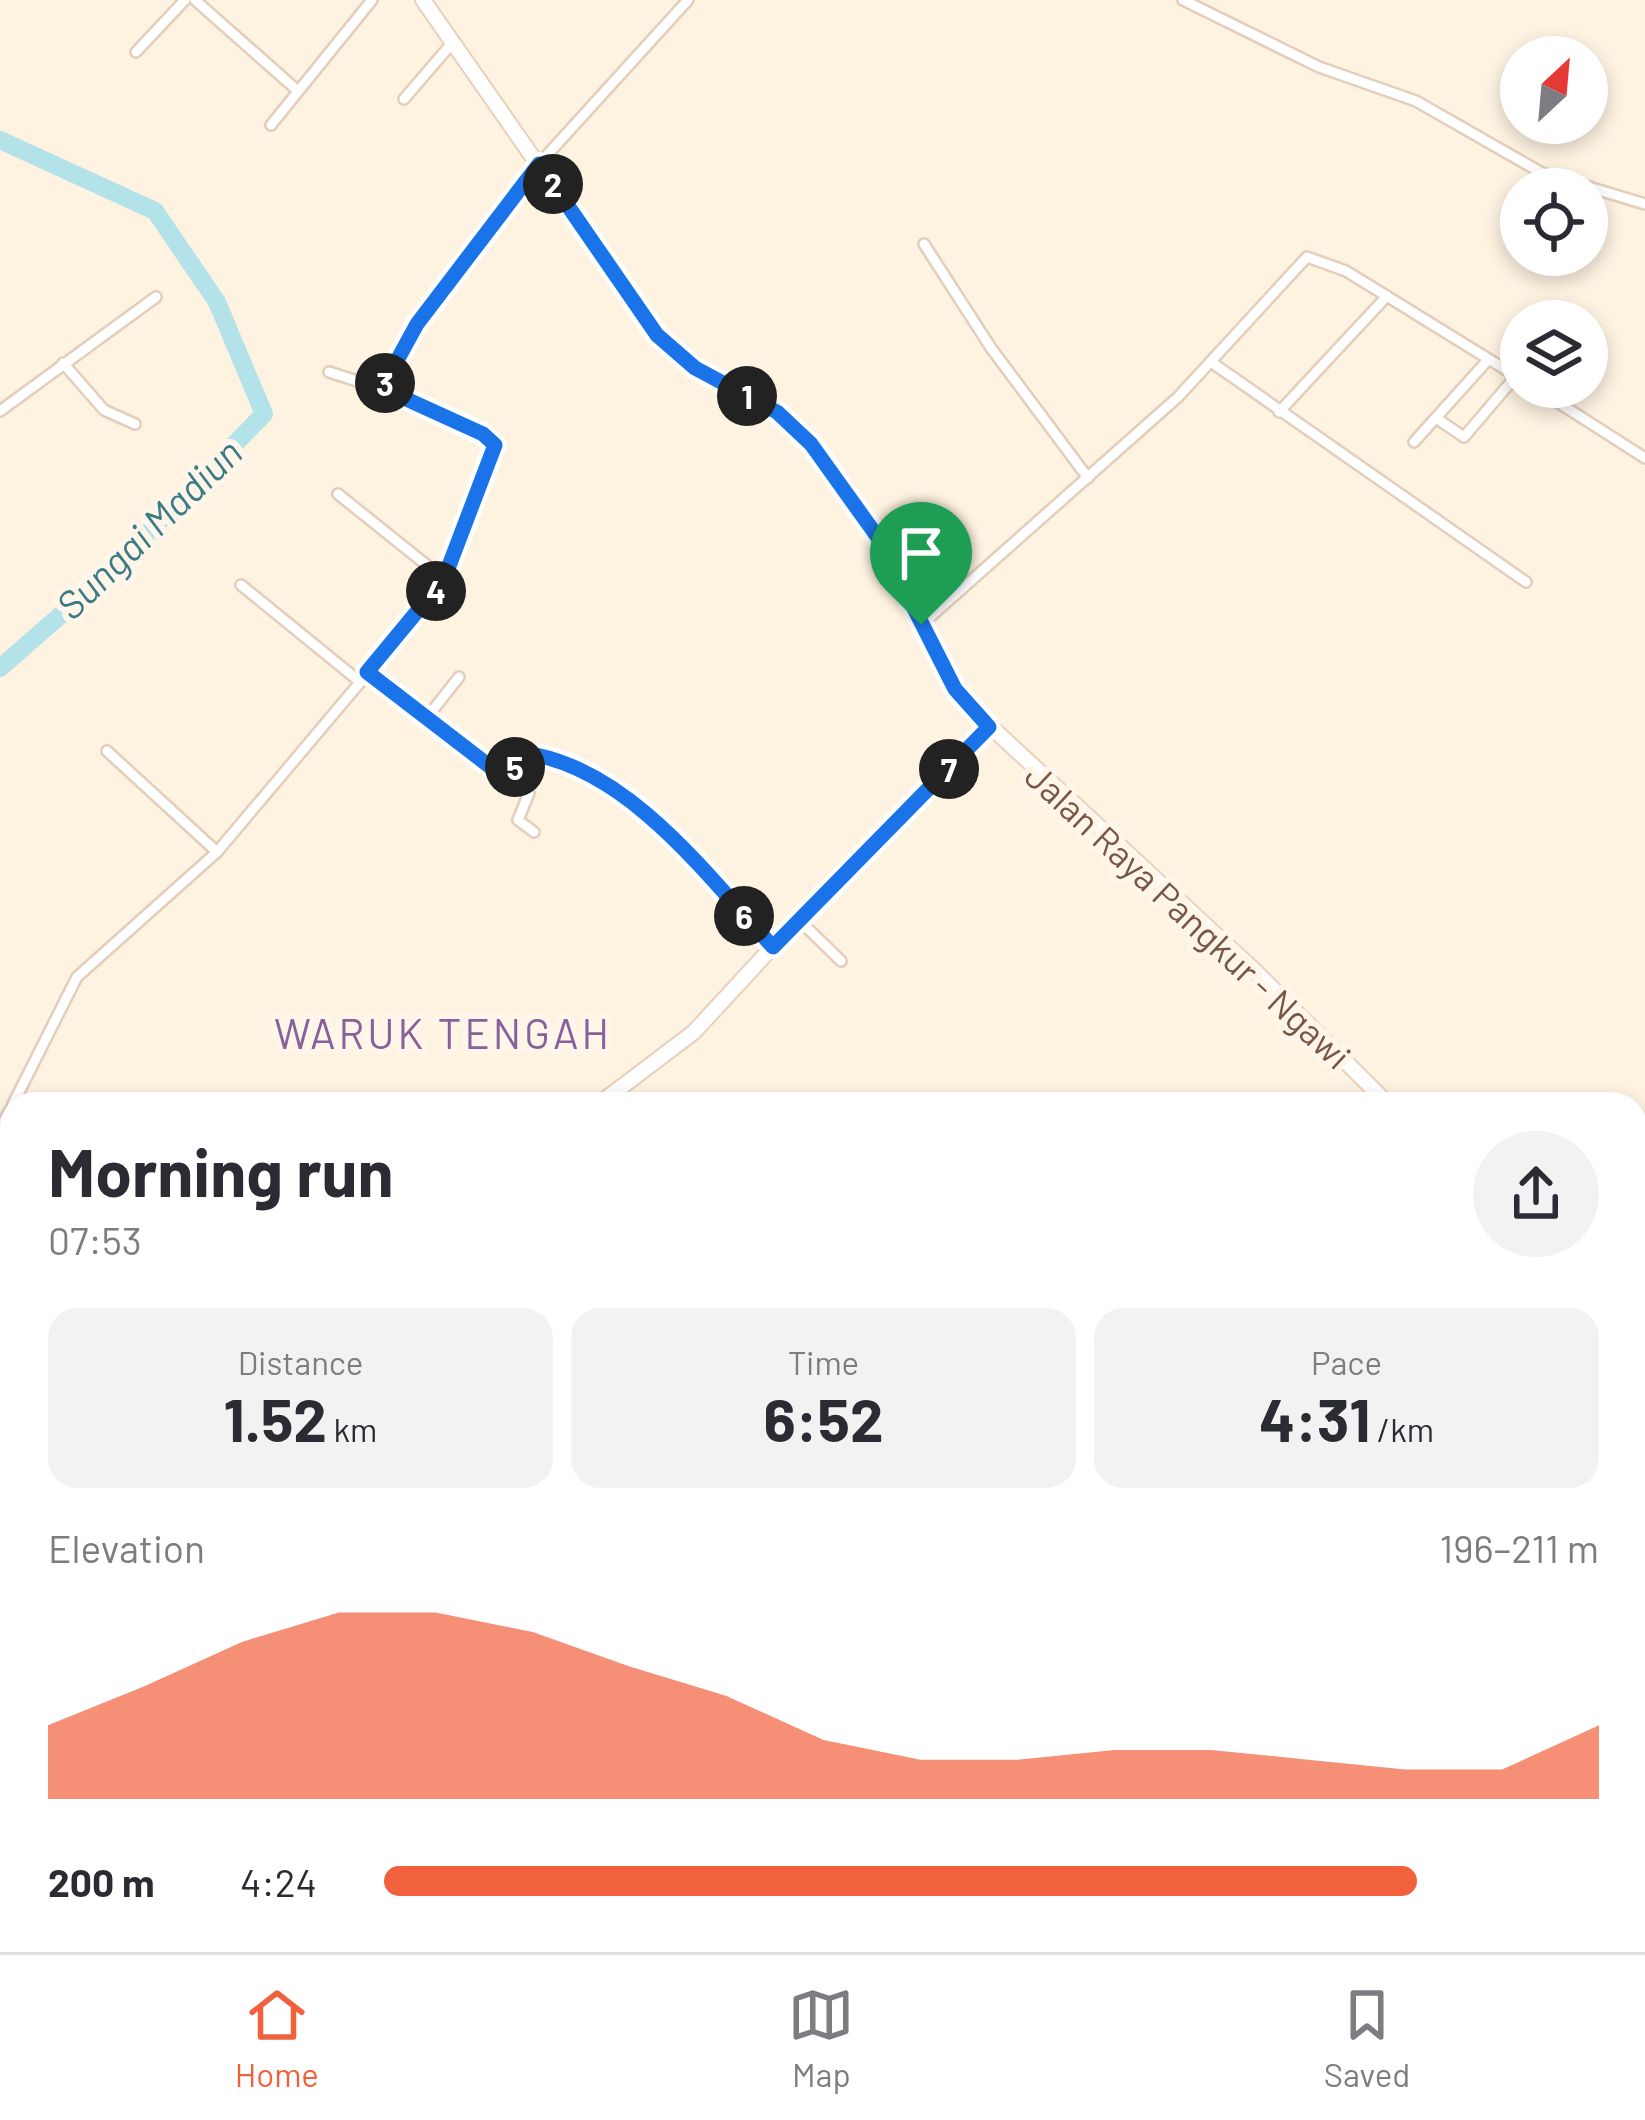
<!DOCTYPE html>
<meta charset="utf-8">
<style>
:root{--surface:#fff;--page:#f2f2f3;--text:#2b2b33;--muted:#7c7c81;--line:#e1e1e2;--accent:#f1613d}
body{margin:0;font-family:Barlow,sans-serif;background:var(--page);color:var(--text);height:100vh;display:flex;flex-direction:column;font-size:45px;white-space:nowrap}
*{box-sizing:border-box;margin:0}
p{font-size:39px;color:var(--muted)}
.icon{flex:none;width:66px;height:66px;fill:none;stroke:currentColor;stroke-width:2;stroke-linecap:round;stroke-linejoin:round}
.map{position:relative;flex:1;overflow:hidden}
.side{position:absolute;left:0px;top:1092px;width:1647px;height:861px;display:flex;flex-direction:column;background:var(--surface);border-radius:36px 36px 0 0;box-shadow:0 6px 18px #0003}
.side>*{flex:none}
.needle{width:78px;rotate:26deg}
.fabs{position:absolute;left:1500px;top:36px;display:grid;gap:24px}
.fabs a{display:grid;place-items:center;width:108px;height:108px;border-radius:50%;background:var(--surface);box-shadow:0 6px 18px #0003;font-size:60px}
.pin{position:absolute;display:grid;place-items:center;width:102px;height:102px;color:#fff;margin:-123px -51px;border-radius:50% 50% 50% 0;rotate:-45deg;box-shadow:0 0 12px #0007}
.pin .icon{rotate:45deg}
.km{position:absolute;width:60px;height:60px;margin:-30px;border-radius:50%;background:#222;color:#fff;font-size:33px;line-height:60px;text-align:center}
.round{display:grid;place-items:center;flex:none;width:126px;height:126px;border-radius:63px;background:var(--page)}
.overview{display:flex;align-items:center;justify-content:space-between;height:204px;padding:0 48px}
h1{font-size:66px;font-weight:700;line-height:90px}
.stats{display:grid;grid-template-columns:repeat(3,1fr);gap:18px;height:204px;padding:12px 48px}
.stats div{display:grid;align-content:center;border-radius:30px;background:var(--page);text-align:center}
.stats b{font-size:60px;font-weight:700}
.stats small{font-size:33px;font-weight:400}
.stats p{font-size:33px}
.chart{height:336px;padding:24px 48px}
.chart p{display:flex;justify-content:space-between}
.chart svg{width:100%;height:216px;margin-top:12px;fill:var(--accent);opacity:.7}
ul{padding:0 48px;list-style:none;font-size:39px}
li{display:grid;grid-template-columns:192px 144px 1fr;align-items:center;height:90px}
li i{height:30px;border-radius:15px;background:var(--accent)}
.tab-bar{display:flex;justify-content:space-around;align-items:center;height:168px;border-top:3px solid var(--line);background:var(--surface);font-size:33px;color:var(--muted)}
.tab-bar a{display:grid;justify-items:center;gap:6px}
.tab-bar .active{color:var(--accent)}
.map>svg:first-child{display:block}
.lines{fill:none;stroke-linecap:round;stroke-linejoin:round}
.river{stroke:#b4e2e9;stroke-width:18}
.street-casing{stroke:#e3cebc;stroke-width:14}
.secondary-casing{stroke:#ead0bc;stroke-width:18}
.street{stroke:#fff;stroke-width:9}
.secondary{stroke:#fff;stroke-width:14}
.route-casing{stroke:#fff;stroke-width:24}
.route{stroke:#1a73e8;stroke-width:15}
.labels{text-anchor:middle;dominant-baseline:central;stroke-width:12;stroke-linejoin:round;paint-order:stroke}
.street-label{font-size:36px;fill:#775646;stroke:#fff6e9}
.water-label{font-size:39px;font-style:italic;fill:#3b7b85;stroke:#fff6e9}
.quarter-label{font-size:42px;letter-spacing:3px;fill:#86619b;stroke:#fff6e9}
</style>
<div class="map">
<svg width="1645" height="1952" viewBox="0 0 1645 1952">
<rect width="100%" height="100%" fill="#fef2e1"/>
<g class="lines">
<polyline class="river" points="0,140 155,211 217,302 264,414 109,573 0,668"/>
<defs>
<g id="street">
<polyline points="195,0 298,91"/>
<polyline points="1183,0 1319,67 1416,101 1542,173 1645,204"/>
<polyline points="136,52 185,0"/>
<polyline points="404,99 453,42"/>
<polyline points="271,125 372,0"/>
<polyline points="924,244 991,348 1088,478"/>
<polyline points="1211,362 1526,582"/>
<polyline points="63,363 104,410 135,424"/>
<polyline points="329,372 382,389"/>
<polyline points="1534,387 1645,458"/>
<polyline points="0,411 156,297"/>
<polyline points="1279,412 1387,296"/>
<polyline points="1436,418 1464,437 1516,376"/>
<polyline points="1414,442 1487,361"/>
<polyline points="338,494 444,579"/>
<polyline points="241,585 359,681"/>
<polyline points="921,625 1178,397 1307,257 1346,271 1521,379"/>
<path d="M366,672L501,775L536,755C633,775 709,878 773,947"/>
<polyline points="425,720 459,677"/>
<polyline points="107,751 217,852"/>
<polyline points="509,774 529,793 518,820 534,832"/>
<polyline points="798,919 841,961"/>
<polyline points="13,1104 77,977 217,852 432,597 456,555 494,441 382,389 417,324 539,164 688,0"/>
<polyline points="0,1128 12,1107"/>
<polyline points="0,1181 12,1190"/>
<polyline points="0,1508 12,1517"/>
<polyline points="974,1952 984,1941"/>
</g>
<g id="secondary">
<path d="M423,0L657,335C698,378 761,390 801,433C837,471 873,523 896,570C917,614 933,661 963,701L1256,972L1388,1104"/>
<polyline points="599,1104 694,1032 825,890 989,727"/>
<polyline points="1635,1271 1645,1261"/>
<polyline points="1635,1352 1645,1363"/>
<polyline points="0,1641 12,1627"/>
</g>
</defs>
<use href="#street" class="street-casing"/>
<use href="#secondary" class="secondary-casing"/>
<use href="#street" class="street"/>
<use href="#secondary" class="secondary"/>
</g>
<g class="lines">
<defs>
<path id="route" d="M539,164L657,335L695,368L777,412L811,444L879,539L955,689L989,727L773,947C709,878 634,775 536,755L501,775L367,672L444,579L495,445L483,434L382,388L417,324Z"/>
</defs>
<use href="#route" class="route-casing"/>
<use href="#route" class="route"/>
</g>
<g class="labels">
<g class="street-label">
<text transform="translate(1189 915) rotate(43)">Jalan Raya Pangkur - Ngawi</text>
</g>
<g class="water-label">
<text transform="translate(148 528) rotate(-44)">Sungai Madiun</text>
</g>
<g class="quarter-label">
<text x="443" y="1032">WARUK TENGAH</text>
</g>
</g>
</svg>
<div class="fabs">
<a><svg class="needle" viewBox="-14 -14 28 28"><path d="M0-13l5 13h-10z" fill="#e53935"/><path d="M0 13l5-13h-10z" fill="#7c7c81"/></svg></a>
<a><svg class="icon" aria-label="locate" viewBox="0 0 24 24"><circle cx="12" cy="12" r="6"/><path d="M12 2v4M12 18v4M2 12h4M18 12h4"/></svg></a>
<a><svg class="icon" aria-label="layers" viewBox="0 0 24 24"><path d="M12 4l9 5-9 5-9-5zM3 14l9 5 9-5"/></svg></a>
</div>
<div class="pin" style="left:921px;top:625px;background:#1e9e55"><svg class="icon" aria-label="arrive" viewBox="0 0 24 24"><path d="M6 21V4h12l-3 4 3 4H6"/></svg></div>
<b class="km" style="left:747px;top:396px">1</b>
<b class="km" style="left:553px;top:184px">2</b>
<b class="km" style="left:385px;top:383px">3</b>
<b class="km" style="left:436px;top:591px">4</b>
<b class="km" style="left:515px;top:767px">5</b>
<b class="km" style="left:744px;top:916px">6</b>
<b class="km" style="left:949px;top:769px">7</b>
<section class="side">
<div class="overview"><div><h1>Morning run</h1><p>07:53</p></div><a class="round"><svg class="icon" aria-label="share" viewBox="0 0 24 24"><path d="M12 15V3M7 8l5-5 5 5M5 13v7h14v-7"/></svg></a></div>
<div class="stats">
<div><p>Distance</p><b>1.52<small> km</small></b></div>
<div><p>Time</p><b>6:52</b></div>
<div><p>Pace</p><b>4:31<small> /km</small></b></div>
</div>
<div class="chart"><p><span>Elevation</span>196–211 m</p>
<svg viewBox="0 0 160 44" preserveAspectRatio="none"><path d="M0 44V29L10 21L20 12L30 6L40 6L50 10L60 17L70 23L80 32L90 36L100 36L110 34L120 34L130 36L140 38L150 38L160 29V44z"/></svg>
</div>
<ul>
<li><b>200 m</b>4:24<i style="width:85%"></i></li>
</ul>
</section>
</div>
<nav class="tab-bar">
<a class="active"><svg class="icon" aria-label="home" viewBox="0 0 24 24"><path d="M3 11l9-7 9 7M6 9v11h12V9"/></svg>Home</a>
<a><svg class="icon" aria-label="map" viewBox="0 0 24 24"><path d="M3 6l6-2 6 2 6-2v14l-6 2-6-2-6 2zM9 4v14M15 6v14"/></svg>Map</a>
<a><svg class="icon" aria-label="saved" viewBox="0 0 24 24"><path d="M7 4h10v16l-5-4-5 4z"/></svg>Saved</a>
</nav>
